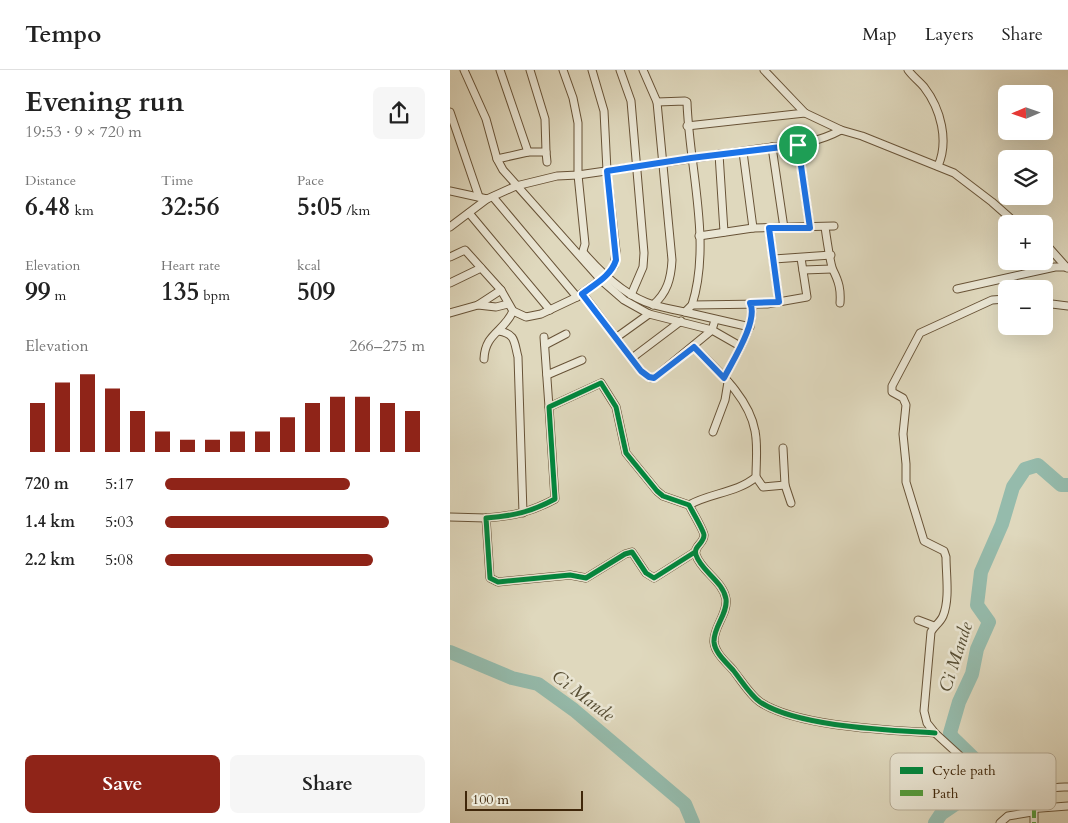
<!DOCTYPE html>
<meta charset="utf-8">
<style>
:root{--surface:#fff;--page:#f6f6f6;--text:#222;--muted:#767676;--line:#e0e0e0;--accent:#8f2418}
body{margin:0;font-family:Cardo,serif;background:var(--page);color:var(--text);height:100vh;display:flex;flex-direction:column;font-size:19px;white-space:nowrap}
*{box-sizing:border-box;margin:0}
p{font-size:16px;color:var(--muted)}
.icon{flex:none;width:28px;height:28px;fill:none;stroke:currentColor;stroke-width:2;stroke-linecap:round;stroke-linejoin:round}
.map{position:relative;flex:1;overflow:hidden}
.side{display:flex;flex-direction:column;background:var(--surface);width:450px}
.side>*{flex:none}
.needle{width:32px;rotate:268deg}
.controls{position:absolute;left:548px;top:15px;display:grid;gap:10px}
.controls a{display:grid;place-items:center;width:55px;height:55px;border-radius:8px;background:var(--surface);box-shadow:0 5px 20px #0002;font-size:25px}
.scale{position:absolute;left:15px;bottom:12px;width:118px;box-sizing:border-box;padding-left:5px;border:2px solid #40270a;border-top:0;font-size:14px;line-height:18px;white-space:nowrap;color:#40270a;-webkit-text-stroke:4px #eae6d4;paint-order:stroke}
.pin{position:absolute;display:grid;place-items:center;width:42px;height:42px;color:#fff;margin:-21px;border:2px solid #fff;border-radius:50%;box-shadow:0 1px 5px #0007}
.round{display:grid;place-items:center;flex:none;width:52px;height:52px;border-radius:8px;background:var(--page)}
.overview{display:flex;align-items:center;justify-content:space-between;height:85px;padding:0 25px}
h1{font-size:28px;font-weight:800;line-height:38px}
.stats{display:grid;grid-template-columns:repeat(3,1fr);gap:8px;height:85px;padding:5px 25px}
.stats div{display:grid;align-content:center}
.stats b{font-size:25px;font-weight:800}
.stats small{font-size:14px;font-weight:400}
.stats p{font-size:14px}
.chart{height:140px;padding:10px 25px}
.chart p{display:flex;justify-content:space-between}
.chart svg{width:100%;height:90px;margin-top:5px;stroke:var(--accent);stroke-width:6}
.action{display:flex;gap:10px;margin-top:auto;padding:10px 25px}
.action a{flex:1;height:58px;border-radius:8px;background:var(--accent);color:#fff;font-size:20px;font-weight:800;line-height:58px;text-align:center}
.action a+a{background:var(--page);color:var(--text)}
ul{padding:0 25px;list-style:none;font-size:16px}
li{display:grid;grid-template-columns:80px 60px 1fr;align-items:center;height:38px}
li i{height:12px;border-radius:6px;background:var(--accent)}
header{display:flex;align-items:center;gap:30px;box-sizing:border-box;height:70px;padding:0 25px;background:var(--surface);border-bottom:1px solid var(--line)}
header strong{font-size:24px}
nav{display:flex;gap:28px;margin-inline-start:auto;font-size:18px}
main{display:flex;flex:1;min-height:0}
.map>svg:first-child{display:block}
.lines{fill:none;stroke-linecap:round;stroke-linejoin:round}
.river{stroke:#95bbac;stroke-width:14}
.street-casing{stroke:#685337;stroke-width:9}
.street{stroke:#eae6d4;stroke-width:7}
.quiet{stroke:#539c3b;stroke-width:4;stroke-dasharray:8 4;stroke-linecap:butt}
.cycleway-casing{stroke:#eae6d4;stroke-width:8}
.cycleway{stroke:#00873e;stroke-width:5}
.route-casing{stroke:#fff;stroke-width:10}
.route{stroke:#1a73e8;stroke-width:6}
.labels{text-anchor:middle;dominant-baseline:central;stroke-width:5;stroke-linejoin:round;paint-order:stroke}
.water-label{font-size:18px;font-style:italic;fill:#554c32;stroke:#eae6d4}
.key{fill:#eae6d4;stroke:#b7ad97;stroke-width:1}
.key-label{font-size:14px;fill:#40270a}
</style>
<header>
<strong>Tempo</strong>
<nav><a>Map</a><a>Layers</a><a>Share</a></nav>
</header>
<main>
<section class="side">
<div class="overview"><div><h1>Evening run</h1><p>19:53 · 9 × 720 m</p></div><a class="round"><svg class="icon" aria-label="share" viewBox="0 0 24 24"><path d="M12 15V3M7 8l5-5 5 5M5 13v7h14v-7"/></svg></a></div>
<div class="stats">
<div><p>Distance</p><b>6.48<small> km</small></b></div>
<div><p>Time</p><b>32:56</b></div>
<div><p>Pace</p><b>5:05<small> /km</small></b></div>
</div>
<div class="stats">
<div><p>Elevation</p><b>99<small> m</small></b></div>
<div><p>Heart rate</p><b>135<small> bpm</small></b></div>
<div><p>kcal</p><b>509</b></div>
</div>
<div class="chart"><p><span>Elevation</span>266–275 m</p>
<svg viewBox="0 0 160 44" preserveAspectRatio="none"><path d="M5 44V20M15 44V10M25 44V6M35 44V13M45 44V24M55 44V34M65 44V38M75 44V38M85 44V34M95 44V34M105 44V27M115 44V20M125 44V17M135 44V17M145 44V20M155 44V24"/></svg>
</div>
<ul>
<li><b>720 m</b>5:17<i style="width:71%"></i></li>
<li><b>1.4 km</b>5:03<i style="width:86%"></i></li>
<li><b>2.2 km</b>5:08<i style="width:80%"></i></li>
</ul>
<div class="action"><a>Save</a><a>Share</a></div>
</section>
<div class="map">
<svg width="618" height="753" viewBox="0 0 618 753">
<rect width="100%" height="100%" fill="#dfd8bd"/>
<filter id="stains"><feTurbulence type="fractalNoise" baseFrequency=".004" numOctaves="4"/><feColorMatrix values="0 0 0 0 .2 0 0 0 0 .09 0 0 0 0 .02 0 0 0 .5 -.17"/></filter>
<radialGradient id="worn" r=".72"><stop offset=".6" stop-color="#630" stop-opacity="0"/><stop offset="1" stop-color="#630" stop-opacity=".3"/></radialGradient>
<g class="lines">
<g class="river">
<polyline points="0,582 62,608 88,614 124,640 235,734 243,753"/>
<polyline points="485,753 491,744 529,718 534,698 503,668 500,663 509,632 522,604 527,579 539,552 527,535 531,502 552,454 563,417 575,399 588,395 611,415 618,415"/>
</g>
<defs>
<g id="street">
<polyline points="14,0 36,49 47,89 53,100 151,210 174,230 199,244 262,260 290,276"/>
<polyline points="50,0 78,82"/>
<polyline points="113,0 123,28 128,53 128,105 135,174 132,184"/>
<polyline points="170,0 181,31 194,183 193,197 181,225"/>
<path d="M193,0L207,32L222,190C221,209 217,223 203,235"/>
<polyline points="314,0 355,43 391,60"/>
<path d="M458,0C463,7 469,11 474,17C491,39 499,71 488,96"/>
<path d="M207,32L235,31L237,32C239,97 262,172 242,235"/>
<polyline points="0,42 29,127"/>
<polyline points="237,56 355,43"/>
<polyline points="348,75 360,158"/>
<polyline points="322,77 334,158"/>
<polyline points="96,82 97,92"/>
<polyline points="293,82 303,158"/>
<polyline points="269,84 274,162"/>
<polyline points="47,89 78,82 96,82 95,49 80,0"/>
<path d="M0,121L37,129L66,116L107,106L128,105L322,77C347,75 369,72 391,60L412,66L504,103L542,132L567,154"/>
<polyline points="43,127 127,227"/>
<polyline points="19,143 100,240"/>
<polyline points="0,157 37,129"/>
<path d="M375,157C376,164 381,196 383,200C389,212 391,220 390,233"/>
<polyline points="319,158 329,232"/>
<polyline points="249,166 303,158 384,156"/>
<polyline points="594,172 617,198"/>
<path d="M133,182C152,204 176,227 204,235C214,238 225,240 235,242L242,235L317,234L357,227L351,188"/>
<polyline points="0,187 15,180 51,220 63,241 76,247 91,244 127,227 156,206 164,196 166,181 157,101 154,41 142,0"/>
<polyline points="324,189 381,185"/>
<polyline points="353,200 382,199"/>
<polyline points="0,213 31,198"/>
<polyline points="507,219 605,197 616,197"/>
<polyline points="132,223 191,301 201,308 205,307 262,260 265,250"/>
<path d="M556,229L542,230L470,263L442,316V322L453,328L456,335L453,364L456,394V412L474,471L494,481L496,487C496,505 500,529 493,546C490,553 484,556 481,562L474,641L477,653L485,663L520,695L539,707L560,734L578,739L618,736"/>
<polyline points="594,233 618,236"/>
<polyline points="28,235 46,237 58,234"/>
<polyline points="235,242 300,257"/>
<polyline points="0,243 28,235 51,220"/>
<path d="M49,261C66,264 64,272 68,287L73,443"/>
<polyline points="94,267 99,337"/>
<polyline points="167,267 199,244"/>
<polyline points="95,275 116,264"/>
<polyline points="182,288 231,251"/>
<path d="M34,289C35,263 54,262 63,241"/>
<polyline points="97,305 132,290"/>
<path d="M274,308C282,292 310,249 300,233"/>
<polyline points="263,362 275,330 278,312"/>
<polyline points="333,378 335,415 341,433"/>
<polyline points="306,407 313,417 335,415"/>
<path d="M239,435C260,423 287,423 306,407C306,392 308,376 305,361C299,327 267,300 244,277"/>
<polyline points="0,447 36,448"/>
<path d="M245,482L204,508L196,503L182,482L175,484L136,508L120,505L48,512L40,508L36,448C63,446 81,442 105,429L99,337L151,313L166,337L176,383L207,421L213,426L239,435C242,441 254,461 254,465C254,474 243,476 246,485C251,501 273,511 276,529C278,544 263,557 264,572C265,583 276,592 283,600C291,610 300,625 310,632C348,657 439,660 485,663"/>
<polyline points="468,550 484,556"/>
<polyline points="584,740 584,753"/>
<path d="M550,753L558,746L582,742C600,727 586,716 618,717"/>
</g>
</defs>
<use href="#street" class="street-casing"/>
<use href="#street" class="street"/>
<polyline class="quiet" points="584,740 584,753"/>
<defs>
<path id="cycleway" d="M245,482L204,508L196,503L182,482L175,484L136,508L120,505L48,512L40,508L36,448C63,446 81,442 105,429L99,337L151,313L166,337L176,383L207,421L213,426L239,435C242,441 254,461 254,465C254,474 243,476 246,485C251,501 273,511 276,529C278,544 263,557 264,572C265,583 276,592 283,600C291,610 300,625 310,632C348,657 439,660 485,663"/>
</defs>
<use href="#cycleway" class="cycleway-casing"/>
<use href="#cycleway" class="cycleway"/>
</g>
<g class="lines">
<defs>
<path id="route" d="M348,75L360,158H319L329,232L300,233C309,250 282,292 274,308L244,277L204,308L199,307L191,301L132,224C145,214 161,206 166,190L157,101L241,88Z"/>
</defs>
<use href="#route" class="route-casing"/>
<use href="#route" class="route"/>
</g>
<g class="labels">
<g class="water-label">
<text transform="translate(506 587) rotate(-72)">Ci Mande</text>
<text transform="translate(133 626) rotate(37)">Ci Mande</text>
</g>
</g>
<rect x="440" y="683" width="166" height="57" rx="8" class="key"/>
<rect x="450" y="697" width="23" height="7" fill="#00873e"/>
<rect x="450" y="720" width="23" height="6" fill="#539c3b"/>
<g class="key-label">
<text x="482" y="705">Cycle path</text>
<text x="482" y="728">Path</text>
</g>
<rect width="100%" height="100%" filter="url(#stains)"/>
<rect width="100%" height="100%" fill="url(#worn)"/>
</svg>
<div class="controls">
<a><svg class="needle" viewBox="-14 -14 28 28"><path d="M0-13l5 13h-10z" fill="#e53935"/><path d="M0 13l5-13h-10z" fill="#767676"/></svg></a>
<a><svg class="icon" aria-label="layers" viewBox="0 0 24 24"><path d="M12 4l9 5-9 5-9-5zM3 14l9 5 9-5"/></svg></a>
<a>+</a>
<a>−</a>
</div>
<div class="scale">100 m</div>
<div class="pin" style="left:348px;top:75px;background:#1e9e55"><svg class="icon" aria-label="arrive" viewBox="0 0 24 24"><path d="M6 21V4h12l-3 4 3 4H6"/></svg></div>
</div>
</main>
